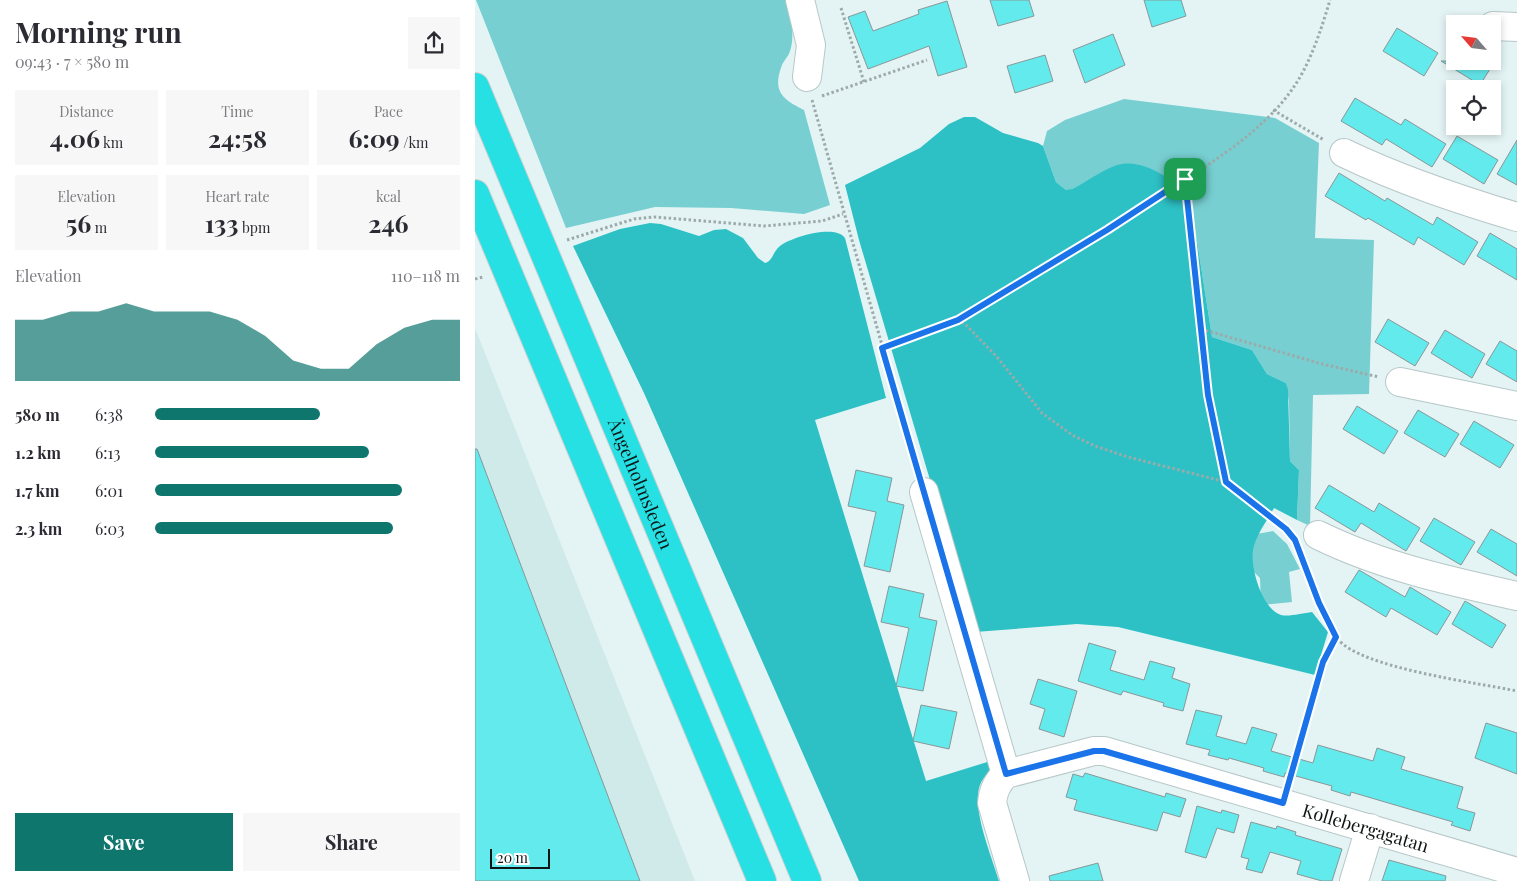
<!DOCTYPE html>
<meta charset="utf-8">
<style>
:root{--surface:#fff;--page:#f7f7f7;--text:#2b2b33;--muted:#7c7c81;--accent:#0f766e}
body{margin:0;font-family:"Playfair Display",serif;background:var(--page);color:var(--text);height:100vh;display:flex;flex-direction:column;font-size:19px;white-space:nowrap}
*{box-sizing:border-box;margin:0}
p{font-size:16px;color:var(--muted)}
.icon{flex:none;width:28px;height:28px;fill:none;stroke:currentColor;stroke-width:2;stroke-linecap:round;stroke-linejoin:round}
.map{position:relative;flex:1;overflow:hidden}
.drawer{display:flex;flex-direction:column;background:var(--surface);width:475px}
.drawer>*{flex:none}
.needle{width:32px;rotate:298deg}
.fabs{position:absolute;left:971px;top:15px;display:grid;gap:10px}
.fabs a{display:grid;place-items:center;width:55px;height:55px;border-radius:0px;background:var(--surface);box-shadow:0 2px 8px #0003;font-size:25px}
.scale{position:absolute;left:15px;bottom:12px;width:60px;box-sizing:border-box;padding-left:5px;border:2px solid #101515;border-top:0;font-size:14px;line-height:18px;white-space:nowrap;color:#101515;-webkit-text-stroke:4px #fff;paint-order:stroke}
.pin{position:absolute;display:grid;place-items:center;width:42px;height:42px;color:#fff;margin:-21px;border-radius:10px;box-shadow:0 2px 8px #0006}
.round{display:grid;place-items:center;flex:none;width:52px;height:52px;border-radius:0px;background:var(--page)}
.summary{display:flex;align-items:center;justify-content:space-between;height:85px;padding:0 15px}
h1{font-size:28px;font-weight:700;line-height:38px}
.metrics{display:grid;grid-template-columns:repeat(3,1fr);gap:8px;height:85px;padding:5px 15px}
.metrics div{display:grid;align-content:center;border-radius:0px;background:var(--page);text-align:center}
.metrics b{font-size:25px;font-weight:700}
.metrics small{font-size:14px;font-weight:400}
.metrics p{font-size:14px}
.chart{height:140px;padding:10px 15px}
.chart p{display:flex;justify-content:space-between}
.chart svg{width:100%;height:90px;margin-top:5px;fill:var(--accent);opacity:.7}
.button{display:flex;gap:10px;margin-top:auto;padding:10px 15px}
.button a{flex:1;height:58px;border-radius:0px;background:var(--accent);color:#fff;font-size:20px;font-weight:700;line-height:58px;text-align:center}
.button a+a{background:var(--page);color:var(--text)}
ul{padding:0 15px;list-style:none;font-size:16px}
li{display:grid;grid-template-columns:80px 60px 1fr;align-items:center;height:38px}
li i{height:12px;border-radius:6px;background:var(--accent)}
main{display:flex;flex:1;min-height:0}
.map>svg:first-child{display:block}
.built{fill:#d0eaea}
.green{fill:#77cfd1}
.forest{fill:#2dc1c5}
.building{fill:#63eaed;stroke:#899798}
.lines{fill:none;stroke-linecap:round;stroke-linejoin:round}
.minor-casing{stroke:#b7c7c7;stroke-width:30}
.highway-casing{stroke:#cfd0d0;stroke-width:30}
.path{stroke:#9daaaa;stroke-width:3;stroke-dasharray:2.5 2.5;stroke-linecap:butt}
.minor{stroke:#fff;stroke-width:28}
.highway{stroke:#26e0e4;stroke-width:28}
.route-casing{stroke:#fff;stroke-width:10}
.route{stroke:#1a73e8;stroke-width:6}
.labels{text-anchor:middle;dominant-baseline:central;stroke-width:4;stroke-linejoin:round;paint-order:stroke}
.street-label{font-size:18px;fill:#101515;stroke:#fff}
</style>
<main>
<section class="drawer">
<div class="summary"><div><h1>Morning run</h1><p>09:43 · 7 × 580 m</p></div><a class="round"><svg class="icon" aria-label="share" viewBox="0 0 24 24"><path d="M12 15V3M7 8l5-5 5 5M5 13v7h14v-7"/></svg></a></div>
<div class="metrics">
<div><p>Distance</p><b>4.06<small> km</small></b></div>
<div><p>Time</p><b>24:58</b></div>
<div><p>Pace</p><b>6:09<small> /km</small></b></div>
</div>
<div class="metrics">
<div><p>Elevation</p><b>56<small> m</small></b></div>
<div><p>Heart rate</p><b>133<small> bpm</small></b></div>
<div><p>kcal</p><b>246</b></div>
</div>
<div class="chart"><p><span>Elevation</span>110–118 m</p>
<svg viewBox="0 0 160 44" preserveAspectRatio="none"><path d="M0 44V14L10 14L20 10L30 10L40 6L50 10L60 10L70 10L80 14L90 22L100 34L110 38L120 38L130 26L140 18L150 14L160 14V44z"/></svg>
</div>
<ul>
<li><b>580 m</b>6:38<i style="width:54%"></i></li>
<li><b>1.2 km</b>6:13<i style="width:70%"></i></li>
<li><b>1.7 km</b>6:01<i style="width:81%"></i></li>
<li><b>2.3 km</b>6:03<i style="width:78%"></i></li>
</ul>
<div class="button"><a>Save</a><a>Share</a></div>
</section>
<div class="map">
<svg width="1042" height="881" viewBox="0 0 1042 881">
<rect width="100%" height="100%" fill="#e4f4f4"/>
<polygon class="built" points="0,328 220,881 0,881"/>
<g class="green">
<path d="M1,0H312C316,14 320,37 315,51C314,56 309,60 307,65C297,91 307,99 329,110L355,205L329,214L256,208L180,207L91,228Z"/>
<polygon points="649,99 800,118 844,143 840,238 899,240 894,394 838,395 835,526 822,520 824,470 815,461 814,402 811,383 792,374 777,350 737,337 716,202 591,190 581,182 568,146 572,131 590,120"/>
<polygon points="798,531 812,544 825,569 814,572 817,602 786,605 785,578 776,569 770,536"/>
</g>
<g class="forest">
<path d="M489,117H500L528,133L563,143L568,146L581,182L591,190L598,189C611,182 633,166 647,164C672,160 703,182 716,202L737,337L777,350L792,374L811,383L813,390L815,461L824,470L822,520L799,508C792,521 781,535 778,550C775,567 787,609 806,615C814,617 828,613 837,612L853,632L840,675L643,627L602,624L500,632L384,240L370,185L445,148L474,124Z"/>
<path d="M175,223L186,224L224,236L239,230L251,229L268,238L283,258L290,263C298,261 298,251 305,246C317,237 360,224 370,238L411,398L340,420L451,781L522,759C518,769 509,775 505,785C496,808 517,857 524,881H384L169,393L98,246L145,229Z"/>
</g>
<g class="building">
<polygon points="515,0 554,0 559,16 523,26"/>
<polygon points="669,0 706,0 711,16 677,27"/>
<polygon points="472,1 492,67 463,76 454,46 393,69 373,17 390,11 398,31 444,14 443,10"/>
<polygon points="922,28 963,53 949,76 908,51"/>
<polygon points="638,34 650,65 610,83 598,50"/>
<polygon points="570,55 578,81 540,93 532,66"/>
<polygon points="966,61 1020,61 1005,85"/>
<polygon points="880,98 926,125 930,119 971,144 957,167 911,139 907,145 866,121"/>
<polygon points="982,136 1023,160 1009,184 968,159"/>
<polygon points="1042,140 1042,185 1022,174"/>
<polygon points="864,173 910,201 912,198 958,225 962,217 1003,242 989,265 943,237 939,245 893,218 891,220 850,196"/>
<polygon points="1015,233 1042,249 1042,280 1002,256"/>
<polygon points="913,319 954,343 940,366 900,342"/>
<polygon points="970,330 1010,354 997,378 956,353"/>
<polygon points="1025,341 1042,351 1042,382 1011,364"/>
<polygon points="882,406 923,431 909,454 868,429"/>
<polygon points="943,410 984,434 970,457 929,433"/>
<polygon points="999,421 1039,445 1025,468 985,444"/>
<polygon points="0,449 2,449 165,881 0,881"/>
<polygon points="381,470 417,478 412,501 429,505 415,572 389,566 401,512 373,506"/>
<polygon points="854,485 899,512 904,503 945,528 931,551 886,523 880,532 840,508"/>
<polygon points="959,518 1000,542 986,565 945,541"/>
<polygon points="1016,529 1042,544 1042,576 1002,552"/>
<polygon points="884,570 930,597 935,587 976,612 962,635 916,608 911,617 870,592"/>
<polygon points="414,586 449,594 444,617 462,621 448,691 421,686 434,628 406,622"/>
<polygon points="990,601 1031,625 1017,648 977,624"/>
<polygon points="614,643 641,651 635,670 669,680 675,661 700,668 697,678 715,684 708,711 688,706 689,703 648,691 646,695 603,681"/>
<polygon points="563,679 602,691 589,737 564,729 570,709 555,704"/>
<polygon points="446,705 482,712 474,749 438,741"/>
<polygon points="721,710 747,716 741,736 771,744 777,727 802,734 796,751 838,763 843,745 898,761 902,748 930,757 926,769 988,787 982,808 1000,813 995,831 976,825 978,822 876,792 875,796 856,790 857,786 810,773 809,777 788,771 789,768 754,758 753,760 733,755 735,750 711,744"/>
<polygon points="1011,723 1042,733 1042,774 1000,758"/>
<polygon points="610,773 690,797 691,793 711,799 705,817 688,812 682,831 599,810 602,800 591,797 598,774 608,777"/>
<polygon points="722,806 746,813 747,810 764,815 759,833 742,828 731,858 710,852"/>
<polygon points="776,822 801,829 802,826 821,832 820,835 867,849 857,881 847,881 822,874 826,861 795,852 787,873 771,869 774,859 766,857"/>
<polygon points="914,860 971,876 970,881 907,881"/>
<polygon points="623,863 628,881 575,881 574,876"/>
</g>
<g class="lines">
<defs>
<g id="minor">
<polyline points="325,0 336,45 332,77"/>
<polyline points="1018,26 1042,27"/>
<path d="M869,153C925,180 982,199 1042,217"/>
<polyline points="925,382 1042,406"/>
<polyline points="449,492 531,774"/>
<path d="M843,535C906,566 974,581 1042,596"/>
<path id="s1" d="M540,881L517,803C518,791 522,782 531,774L619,751H629L1042,872"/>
<polyline points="879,881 895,828"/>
</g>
<g id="highway">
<path id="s2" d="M0,87L332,881"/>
<polyline points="0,194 287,881"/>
</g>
</defs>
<use href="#minor" class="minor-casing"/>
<use href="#highway" class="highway-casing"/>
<g class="path">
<polyline points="366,8 389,82"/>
<polyline points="347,96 452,60"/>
<polyline points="337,100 443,471"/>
<polyline points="798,110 849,140"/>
<polyline points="711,179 733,395 751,482"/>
<polyline points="92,240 159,219 180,217 289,226 347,221 368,214"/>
<polyline points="0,279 8,277"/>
<path d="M483,320C552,278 622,237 690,193C733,165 786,133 816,91C835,65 846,30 855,0"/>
<polyline points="726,329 847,364 904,377"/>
<polyline points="407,348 483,320 492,326 522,357 567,413 597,435 620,446 653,457 751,482 811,529 820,541"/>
<path d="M825,551C839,580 843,613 863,639C885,668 1004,683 1042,691"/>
<polyline points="814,781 848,662 861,637"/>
</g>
<use href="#minor" class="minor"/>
<use href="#highway" class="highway"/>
</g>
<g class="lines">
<defs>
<polygon id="route" points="710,179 733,395 751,482 811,529 820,540 844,603 861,637 848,662 808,803 629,751 619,751 531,774 407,348 483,320 632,230"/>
</defs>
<use href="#route" class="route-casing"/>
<use href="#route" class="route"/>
</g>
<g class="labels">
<g class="street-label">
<text stroke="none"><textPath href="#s2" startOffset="430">Ängelholmsleden</textPath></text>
<text stroke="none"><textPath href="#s1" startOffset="488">Kollebergagatan</textPath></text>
</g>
</g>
</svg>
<div class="fabs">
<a><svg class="needle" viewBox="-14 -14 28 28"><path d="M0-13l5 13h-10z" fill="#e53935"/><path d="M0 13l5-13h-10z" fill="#7c7c81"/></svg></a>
<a><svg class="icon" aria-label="locate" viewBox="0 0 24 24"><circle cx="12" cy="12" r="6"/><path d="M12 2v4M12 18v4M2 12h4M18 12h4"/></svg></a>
</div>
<div class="scale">20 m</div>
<div class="pin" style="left:710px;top:179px;background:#1e9e55"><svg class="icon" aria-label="arrive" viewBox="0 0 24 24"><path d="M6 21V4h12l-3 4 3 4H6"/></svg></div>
</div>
</main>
